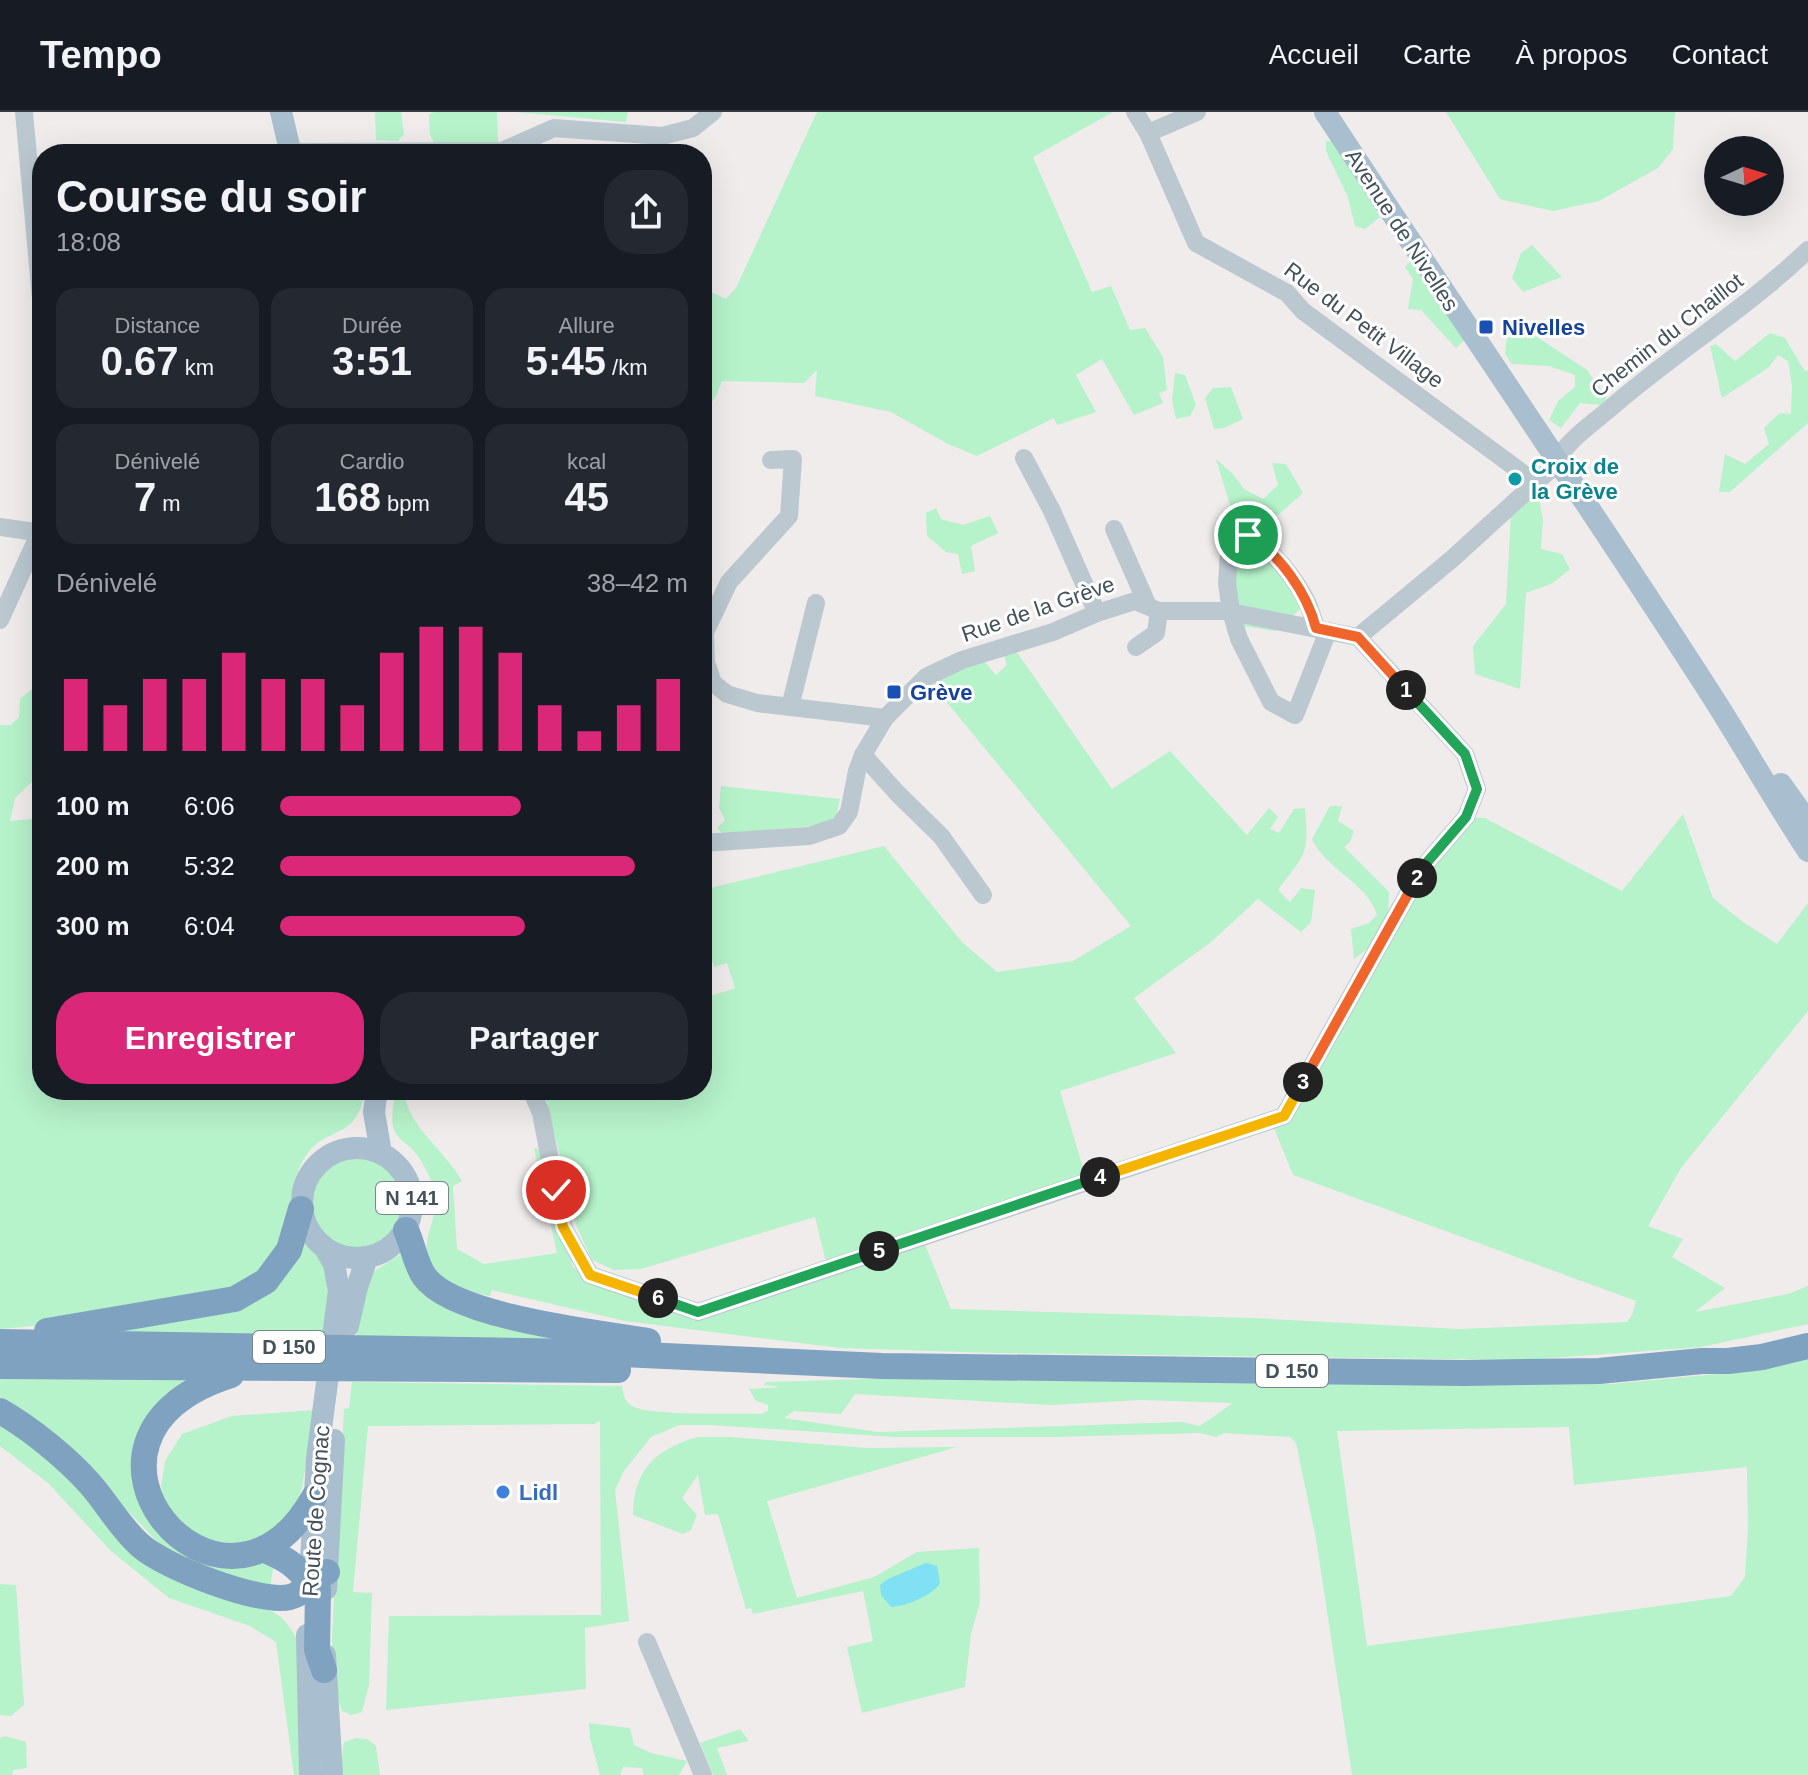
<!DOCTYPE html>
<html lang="fr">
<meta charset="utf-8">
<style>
:root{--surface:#171b24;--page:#242831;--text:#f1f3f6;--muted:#9ea1a6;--line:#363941;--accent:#db2777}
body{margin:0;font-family:Helvetica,sans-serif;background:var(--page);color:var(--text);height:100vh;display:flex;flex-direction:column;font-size:30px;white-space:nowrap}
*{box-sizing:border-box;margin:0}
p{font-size:26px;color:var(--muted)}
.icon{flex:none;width:44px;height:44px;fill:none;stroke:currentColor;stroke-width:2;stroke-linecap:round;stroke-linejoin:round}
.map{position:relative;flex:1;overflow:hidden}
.drawer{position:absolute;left:32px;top:32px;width:680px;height:956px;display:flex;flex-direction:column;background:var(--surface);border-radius:32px;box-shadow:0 8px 32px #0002}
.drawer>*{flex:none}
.needle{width:52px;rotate:86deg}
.buttons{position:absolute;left:1704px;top:24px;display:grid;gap:16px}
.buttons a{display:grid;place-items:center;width:80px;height:80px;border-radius:50%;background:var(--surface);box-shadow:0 8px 32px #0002;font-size:40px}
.pin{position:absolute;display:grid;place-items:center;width:68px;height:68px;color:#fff;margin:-34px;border:4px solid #fff;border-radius:50%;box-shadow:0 2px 8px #0007}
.km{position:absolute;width:40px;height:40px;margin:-20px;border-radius:50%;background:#222;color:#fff;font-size:22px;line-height:40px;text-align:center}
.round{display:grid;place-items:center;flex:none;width:84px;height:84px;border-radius:32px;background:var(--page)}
.summary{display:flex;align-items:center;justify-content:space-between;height:136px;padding:0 24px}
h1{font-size:44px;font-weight:700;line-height:60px}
.metrics{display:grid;grid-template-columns:repeat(3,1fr);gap:12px;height:136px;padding:8px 24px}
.metrics div{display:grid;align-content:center;border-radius:20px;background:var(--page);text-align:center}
.metrics b{font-size:40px;font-weight:700}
.metrics small{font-size:22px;font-weight:400}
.metrics p{font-size:22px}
.chart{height:224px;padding:16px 24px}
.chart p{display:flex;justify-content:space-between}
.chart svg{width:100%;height:144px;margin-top:8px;stroke:var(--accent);stroke-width:6}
.cta{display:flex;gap:16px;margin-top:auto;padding:16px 24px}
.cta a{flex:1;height:92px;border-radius:32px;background:var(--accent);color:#fff;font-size:32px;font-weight:700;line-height:92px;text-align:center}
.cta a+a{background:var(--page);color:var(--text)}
ul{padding:0 24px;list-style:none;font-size:26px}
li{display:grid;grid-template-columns:128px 96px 1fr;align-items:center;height:60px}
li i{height:20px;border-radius:10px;background:var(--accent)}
header{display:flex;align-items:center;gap:48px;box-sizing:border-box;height:112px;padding:0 40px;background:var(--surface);border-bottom:2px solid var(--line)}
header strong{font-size:38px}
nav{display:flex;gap:44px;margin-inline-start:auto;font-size:28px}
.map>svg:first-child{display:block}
.green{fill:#b6f2ca;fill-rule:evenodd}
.water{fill:#7fe1f3}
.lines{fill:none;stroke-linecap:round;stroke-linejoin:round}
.minor{stroke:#bbc8d0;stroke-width:18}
.major{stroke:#a9bece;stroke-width:22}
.highway{stroke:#7fa2c0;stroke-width:26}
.split-1-casing{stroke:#fff;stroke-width:16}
.split-2-casing{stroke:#fff;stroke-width:16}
.split-3-casing{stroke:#fff;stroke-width:16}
.split-4-casing{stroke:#fff;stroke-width:16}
.split-5-casing{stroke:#fff;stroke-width:16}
.split-6-casing{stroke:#fff;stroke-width:16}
.split-7-casing{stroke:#fff;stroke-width:16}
.split-1{stroke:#f0652b;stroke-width:10}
.split-2{stroke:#22a559;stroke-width:10}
.split-3{stroke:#f0652b;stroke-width:10}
.split-4{stroke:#f5b400;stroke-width:10}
.split-5{stroke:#22a559;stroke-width:10}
.split-6{stroke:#22a559;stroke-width:10}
.split-7{stroke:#f5b400;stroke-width:10}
.transit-dot{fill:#1a4fb4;stroke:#fff;stroke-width:3}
.culture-dot{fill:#0f9aa8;stroke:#fff;stroke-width:3}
.shop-dot{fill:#3f7fe0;stroke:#fff;stroke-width:3}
.labels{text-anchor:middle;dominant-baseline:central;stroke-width:6;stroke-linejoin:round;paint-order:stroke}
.shield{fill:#fff;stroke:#7b858c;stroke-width:2}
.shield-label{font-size:20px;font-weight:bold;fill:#43515b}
.street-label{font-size:22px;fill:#43515b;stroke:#fff}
.transit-label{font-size:22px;font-weight:bold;fill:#164399;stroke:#fff;text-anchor:start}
.culture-label{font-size:22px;font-weight:bold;fill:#0d838f;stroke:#fff;text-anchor:start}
.shop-label{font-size:22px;font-weight:bold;fill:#366cbe;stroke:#fff;text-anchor:start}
</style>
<header>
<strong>Tempo</strong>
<nav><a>Accueil</a><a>Carte</a><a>À propos</a><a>Contact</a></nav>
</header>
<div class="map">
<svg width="1808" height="1663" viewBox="0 0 1808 1663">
<rect width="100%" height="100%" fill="#f0ecec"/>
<g class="green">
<polygon points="377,0 401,0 404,22 398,29 376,28 375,1"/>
<polygon points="435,0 497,0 498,31 435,33 430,22 429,2"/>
<polygon points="515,0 628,0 626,10"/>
<polygon points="817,0 1113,0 1033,45 1092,180 1111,174 1130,218 1145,216 1163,245 1167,278 1159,281 1163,291 1134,303 1102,247 1076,263 1096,300 1057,313 1054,306 977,344 948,332 891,300 815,284 817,258 804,271 722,269 715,286 702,301 702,197 707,178 726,187 736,176"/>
<polygon points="1446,0 1675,0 1673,37 1658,56 1599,89 1553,99 1500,87"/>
<polygon points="1326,29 1334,29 1380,105 1365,117 1355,114 1348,85 1326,39"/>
<polygon points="1532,133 1562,165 1523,180 1512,166 1521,141"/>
<polygon points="1413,146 1465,228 1456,236 1421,198 1408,197 1413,167 1405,155"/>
<polygon points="1770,221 1785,226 1804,258 1808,259 1808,311 1730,380 1719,380 1725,342 1745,352 1769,332 1764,316 1780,301 1791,302 1792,273 1788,249 1778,243 1768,256 1722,286 1710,234 1716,232 1735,249"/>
<polygon points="1534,223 1587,258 1607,286 1601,293 1580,291 1561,316 1549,308 1558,289 1575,275 1575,263 1549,254 1512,252 1505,242 1507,225"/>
<polygon points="1175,261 1185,263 1196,293 1190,304 1176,307 1172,288"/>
<polygon points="1231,275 1243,307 1224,316 1214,317 1205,286 1213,276"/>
<polygon points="1216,347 1232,361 1244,377 1263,387 1278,373 1272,351 1286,352 1303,381 1261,418 1234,406"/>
<polygon points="1538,381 1543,408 1541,437 1562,442 1570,457 1553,471 1526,481 1520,577 1475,562 1473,534 1506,492 1511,402"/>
<polygon points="936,396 941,407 963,413 990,404 998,421 971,434 975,459 962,462 958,442 946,440 927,424 926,401"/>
<polygon points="1246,427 1307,491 1276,519 1243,514 1230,472 1232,432"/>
<path d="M1012,533L1112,677L1170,639L1247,723L1269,696L1278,705L1270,717L1279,721L1294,697L1305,696C1309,743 1306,740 1278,778L1290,790L1301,776L1315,778L1311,810L1301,820L1258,787L1211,830L1134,886L1176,941L1060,979L1087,1069L922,1125L951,1197L1251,1206L1459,1217L1627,1210L1632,1203L1636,1189L1293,1063L1271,1008L1423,755L1466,705L1485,706L1622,779L1683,702L1713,786L1743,810L1777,832L1808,791V899L1681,1056L1648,1114L1683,1127L1672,1145L1725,1176L1695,1200L1788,1182L1808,1174V1212L1701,1235L1525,1248L995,1241L840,1236L625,1209L492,1178L490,1184C466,1179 440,1174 429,1148C420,1127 440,1103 435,1082C432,1067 422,1048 413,1038C405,1030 396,1026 393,1015C391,1004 394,990 395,978H404C407,1015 445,1038 462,1069L453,1074L457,1137L484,1152L557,1141L534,1036L538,1037L543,1050L573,1155L589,1167L705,1204L826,1150L815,1105L641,1157L614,1158L592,1148L577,1115L547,991L541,978H702V887L735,876L727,851L714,855L706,828L702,829V778L884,734L962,830L997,860L1073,849L1131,814L926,565L983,548L996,563L1007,553L1002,536Z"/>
<path d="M32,577L42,580V660L15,686L10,709L42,706V978H365C358,1028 329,1013 307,1042C287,1070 295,1106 279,1135C268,1155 245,1172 223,1180C198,1187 170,1189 145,1194C97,1203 48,1214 0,1217V613H11L19,605L20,587Z"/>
<polygon points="721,674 840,687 836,704 823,713 723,722 717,716 725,708 719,696"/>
<path d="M1330,694H1342L1338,709L1354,719L1350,730L1344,735L1389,780L1388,802L1375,831L1354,847L1351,817L1369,811L1377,803C1367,770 1326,758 1312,727Z"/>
<circle cx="358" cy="1092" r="47"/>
<path d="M305,1129C339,1167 328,1182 322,1229L76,1220L231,1194Z"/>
<polygon points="409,1137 425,1172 641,1233 356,1229 361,1176 370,1162"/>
<path d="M1808,1243V1663H1352L1316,1427L1296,1331L1290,1325L1224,1321L1216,1325L1200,1321L1053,1325H895L711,1313H679L651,1325L624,1359L615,1378L629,1509L585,1516L586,1577L386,1598L389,1504L601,1503L600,1309L594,1312L368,1314L353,1480L372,1481L369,1573L362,1600L351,1603L342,1599C327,1559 333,1512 335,1470C338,1412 341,1354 344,1297L349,1296L352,1270L622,1274C623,1283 625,1291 634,1295C656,1304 733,1301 761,1302L768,1299V1293L755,1288L749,1277L781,1275L764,1273L766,1270L932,1265L1611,1272L1718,1262ZM855,1282L1051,1293L1141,1288L1233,1291L1200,1314L1182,1310L878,1320L784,1306L794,1299L841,1302ZM1569,1315L1574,1373L1747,1355L1748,1417L1745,1465L1731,1484L1367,1534L1337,1319Z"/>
<path d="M0,1264L185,1267L186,1275L154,1307L151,1407C179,1441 191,1450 236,1449C249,1448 261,1447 274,1450L270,1476L169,1442L99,1369L17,1297L0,1285Z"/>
<polygon points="315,1298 302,1375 295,1397 284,1412 243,1433 192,1425 166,1398 161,1375 165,1349 182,1322 232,1304"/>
<path d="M0,1307L85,1379L129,1430L255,1493C278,1500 285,1506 297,1527L303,1663H294L276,1530L250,1514L169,1486L111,1439L48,1371L0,1334Z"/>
<path d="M698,1325H731L867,1336L957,1335L767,1389L797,1486L874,1465L917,1440L979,1436L980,1490L971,1522L965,1575L862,1601L847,1535L873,1529L863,1479L753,1502L751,1496L746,1497L718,1402L705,1403L698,1363L682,1386L697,1403L691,1418L683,1422L633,1403C634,1356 656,1337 698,1325Z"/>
<polygon points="0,1472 16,1473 24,1593 11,1604 0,1603"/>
<polygon points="589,1611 630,1616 634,1633 651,1641 687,1649 679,1663 644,1663 642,1656 623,1655 620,1663 600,1663 590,1626"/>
<polygon points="740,1617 749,1629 717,1636 727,1663 713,1663 700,1631"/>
<polygon points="5,1624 26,1630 27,1656 13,1658 12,1663 0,1663 0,1626"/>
<polygon points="356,1626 367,1627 376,1634 380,1663 340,1663 344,1630"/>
</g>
<path class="water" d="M926,1451L937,1454L940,1471C932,1484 906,1494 891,1495L881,1483L880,1473L888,1467Z"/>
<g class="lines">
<g class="minor">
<polyline points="24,0 42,197"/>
<polyline points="1135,0 1148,21 1196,131 1287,181 1303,199 1536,371"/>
<polyline points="1148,21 1197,0"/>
<polyline points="291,40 502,39 554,16 662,24 693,16 713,0"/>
<polyline points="1024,346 1052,399 1097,501"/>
<polyline points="771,348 793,347 789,404 729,470 705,520 706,550 713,571 727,582 757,591 885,606"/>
<polyline points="0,415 42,421"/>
<polyline points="1114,417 1148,494"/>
<polyline points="0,508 40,420"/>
<path d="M1316,516C1313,506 1310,495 1305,486C1294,466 1255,411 1230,424L1227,471L1231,500L1239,527L1271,590L1295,603L1328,519"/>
<polyline points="1136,535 1156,521 1159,499"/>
<polyline points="790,595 816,491"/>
<polyline points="863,643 898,682 941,724 983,783"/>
<path d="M702,731L809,724L839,714L849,700L857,659L863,643L885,606L926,565L962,548L1053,520L1097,501L1135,489L1159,499H1225L1358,525L1452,447L1553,355C1564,331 1587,316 1607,299C1672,242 1746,197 1808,138"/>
<polyline points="531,978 541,1001 563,1115 590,1163 698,1200 1284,1004 1423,755 1466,705 1477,677 1465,642 1358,525"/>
<polyline points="647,1530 703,1663"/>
</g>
<g class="major">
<polyline points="281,0 291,42"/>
<path d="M1325,0C1455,199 1591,394 1719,595C1749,643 1777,692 1808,739"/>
<polyline points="1781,672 1808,710"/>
<polyline points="377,978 374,1000 381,1041"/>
<circle cx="357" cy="1091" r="55"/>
<polyline points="348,1214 357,1175 367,1146"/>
<polyline points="326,1477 334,1328"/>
<polyline points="309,1481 317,1347 339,1179 334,1152 326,1138"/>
<polyline points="307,1523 310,1663"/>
<polyline points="325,1543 332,1663"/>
</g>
<g class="highway">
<path d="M406,1118C413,1133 415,1151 424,1164C452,1205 599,1221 648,1229"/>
<polyline points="47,1219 235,1187 266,1169 289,1138 301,1097"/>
<polyline points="0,1230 578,1240 882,1254 1464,1261 1599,1259 1702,1249 1728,1249 1762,1245 1808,1234"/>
<polyline points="0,1254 618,1258"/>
<path d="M231,1263C32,1325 223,1549 314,1385"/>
<path d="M0,1299C30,1316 67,1346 90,1372C107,1391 121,1417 141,1434C165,1455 258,1492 290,1485C298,1483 304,1478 310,1472C297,1453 284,1446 263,1437"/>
<polyline points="324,1558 317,1538 318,1478 310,1472 327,1460"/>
</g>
</g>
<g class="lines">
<defs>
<path id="split-1" d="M1248,423C1279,441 1307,481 1316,516L1358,525L1406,578"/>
<polyline id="split-2" points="1406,578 1465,642 1477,677 1466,705 1423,755 1417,766"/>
<polyline id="split-3" points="1303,970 1417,766"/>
<polyline id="split-4" points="1100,1065 1284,1004 1303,970"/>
<polyline id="split-5" points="879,1139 1100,1065"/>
<polyline id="split-6" points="658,1186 698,1200 879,1139"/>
<polyline id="split-7" points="556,1078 563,1115 590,1163 658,1186"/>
</defs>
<use href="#split-1" class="split-1-casing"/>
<use href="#split-2" class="split-2-casing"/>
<use href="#split-3" class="split-3-casing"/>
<use href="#split-4" class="split-4-casing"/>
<use href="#split-5" class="split-5-casing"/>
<use href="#split-6" class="split-6-casing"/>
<use href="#split-7" class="split-7-casing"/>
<use href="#split-1" class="split-1"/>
<use href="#split-2" class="split-2"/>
<use href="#split-3" class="split-3"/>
<use href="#split-4" class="split-4"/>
<use href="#split-5" class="split-5"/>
<use href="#split-6" class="split-6"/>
<use href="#split-7" class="split-7"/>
</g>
<g class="transit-dot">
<rect x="1478" y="207" width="16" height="16" rx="4"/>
<rect x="886" y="572" width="16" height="16" rx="4"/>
</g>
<circle class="culture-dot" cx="1515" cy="367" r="8"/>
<circle class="shop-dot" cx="503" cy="1380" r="8"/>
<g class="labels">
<g class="shield">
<rect x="376" y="1070" width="72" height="32" rx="6"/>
<rect x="253" y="1219" width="72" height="32" rx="6"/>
<rect x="1256" y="1243" width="72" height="32" rx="6"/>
</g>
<g class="shield-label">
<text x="412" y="1086">N 141</text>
<text x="289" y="1235">D 150</text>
<text x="1292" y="1259">D 150</text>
</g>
<g class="street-label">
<text transform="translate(1402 118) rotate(57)">Avenue de Nivelles</text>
<text transform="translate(1364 213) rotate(37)">Rue du Petit Village</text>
<text transform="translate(1667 223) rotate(-38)">Chemin du Chaillot</text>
<text transform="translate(1038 497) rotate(-19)">Rue de la Grève</text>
<text transform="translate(316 1399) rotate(-86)">Route de Cognac</text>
</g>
<g class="transit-label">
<text x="1502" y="215">Nivelles</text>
<text x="910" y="580">Grève</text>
</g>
<g class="culture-label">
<text x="1531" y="354">Croix de<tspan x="1531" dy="25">la Grève</tspan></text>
</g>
<g class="shop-label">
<text x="519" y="1380">Lidl</text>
</g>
</g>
</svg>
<div class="buttons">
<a><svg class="needle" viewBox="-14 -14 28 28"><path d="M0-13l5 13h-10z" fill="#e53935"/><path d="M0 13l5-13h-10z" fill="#9ea1a6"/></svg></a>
</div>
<div class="pin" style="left:1248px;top:423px;background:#1e9e55"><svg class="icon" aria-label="arrive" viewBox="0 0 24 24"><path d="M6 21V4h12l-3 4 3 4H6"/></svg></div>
<div class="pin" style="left:556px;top:1078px;background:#d93025"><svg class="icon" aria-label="check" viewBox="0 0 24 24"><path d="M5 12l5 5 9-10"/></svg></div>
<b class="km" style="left:1406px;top:578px">1</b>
<b class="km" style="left:1417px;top:766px">2</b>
<b class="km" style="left:1303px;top:970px">3</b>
<b class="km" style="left:1100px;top:1065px">4</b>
<b class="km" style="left:879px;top:1139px">5</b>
<b class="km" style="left:658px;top:1186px">6</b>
<section class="drawer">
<div class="summary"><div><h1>Course du soir</h1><p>18:08</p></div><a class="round"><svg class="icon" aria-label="share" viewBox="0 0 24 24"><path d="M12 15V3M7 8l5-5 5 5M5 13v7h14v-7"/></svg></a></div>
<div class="metrics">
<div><p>Distance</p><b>0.67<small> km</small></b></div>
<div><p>Durée</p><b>3:51</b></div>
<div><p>Allure</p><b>5:45<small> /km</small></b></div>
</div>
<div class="metrics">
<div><p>Dénivelé</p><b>7<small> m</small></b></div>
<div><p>Cardio</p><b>168<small> bpm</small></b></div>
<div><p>kcal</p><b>45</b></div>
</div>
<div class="chart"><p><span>Dénivelé</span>38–42 m</p>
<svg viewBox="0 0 160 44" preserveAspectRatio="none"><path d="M5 44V22M15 44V30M25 44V22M35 44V22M45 44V14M55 44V22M65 44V22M75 44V30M85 44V14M95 44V6M105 44V6M115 44V14M125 44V30M135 44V38M145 44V30M155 44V22"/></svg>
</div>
<ul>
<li><b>100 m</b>6:06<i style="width:59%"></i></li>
<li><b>200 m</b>5:32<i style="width:87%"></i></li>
<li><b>300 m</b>6:04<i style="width:60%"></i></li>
</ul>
<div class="cta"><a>Enregistrer</a><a>Partager</a></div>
</section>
</div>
